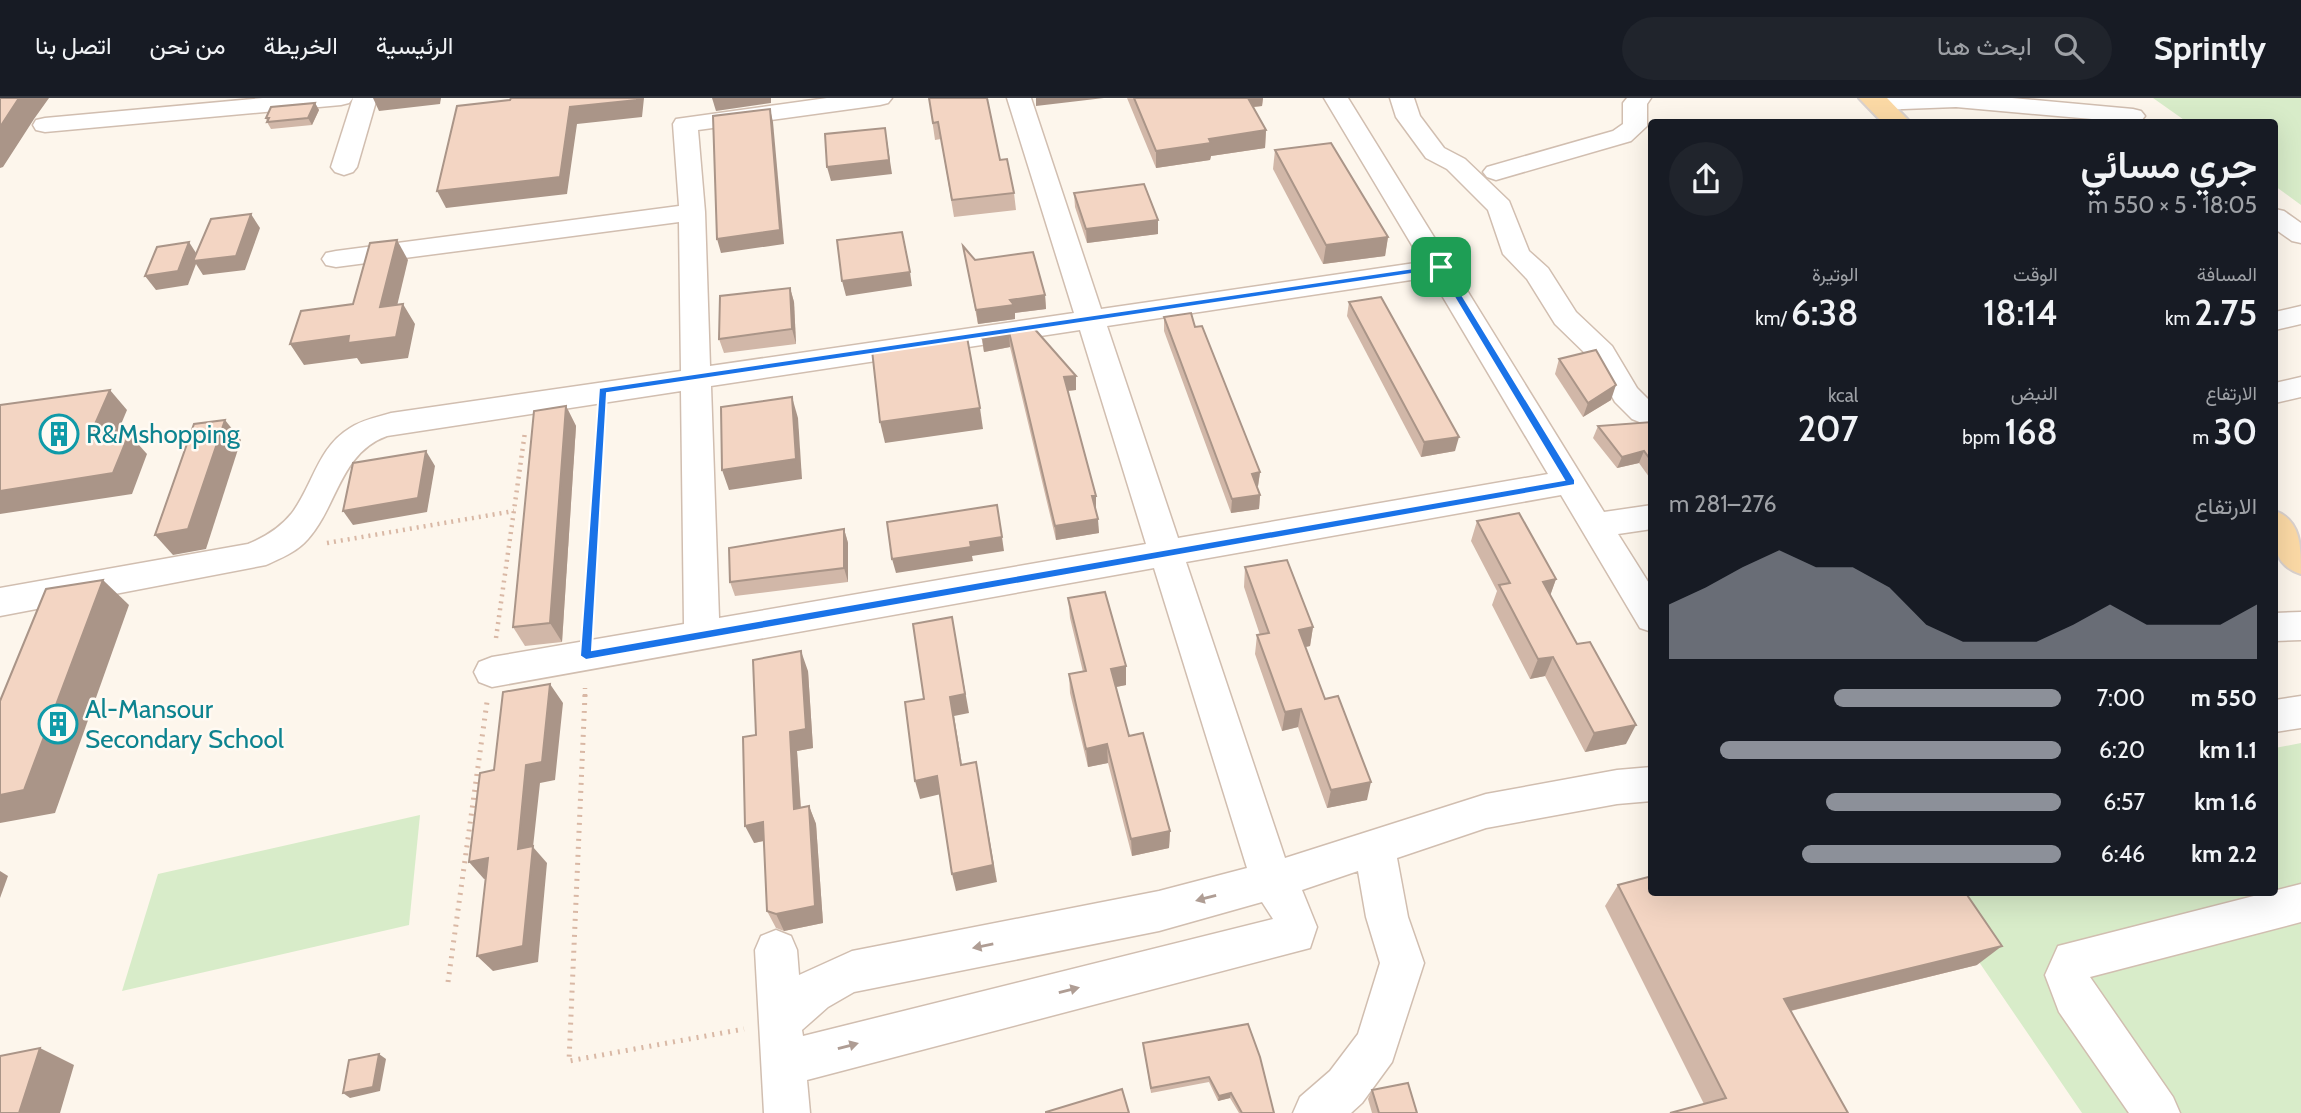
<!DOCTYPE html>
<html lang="ar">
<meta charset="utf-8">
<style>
:root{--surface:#171b24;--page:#20242c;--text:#f1f3f6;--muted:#9ea1a6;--line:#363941;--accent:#8c9099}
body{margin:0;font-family:Cabin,Vazirmatn,sans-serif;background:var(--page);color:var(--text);direction:rtl;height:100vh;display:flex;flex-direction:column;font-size:26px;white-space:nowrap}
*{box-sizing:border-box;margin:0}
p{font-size:23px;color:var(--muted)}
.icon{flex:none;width:38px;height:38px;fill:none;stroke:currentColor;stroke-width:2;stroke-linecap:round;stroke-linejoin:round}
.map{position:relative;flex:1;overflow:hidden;direction:ltr}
.panel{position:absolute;left:1648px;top:21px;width:630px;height:777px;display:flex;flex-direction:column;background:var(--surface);border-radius:7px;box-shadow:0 7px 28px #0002;direction:rtl}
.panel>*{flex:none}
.pin{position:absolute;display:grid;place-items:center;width:60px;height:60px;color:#fff;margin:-30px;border-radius:14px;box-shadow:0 4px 10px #0006}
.round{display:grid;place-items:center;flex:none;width:74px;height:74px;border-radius:37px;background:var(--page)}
.headline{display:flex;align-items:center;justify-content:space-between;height:119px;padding:0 21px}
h1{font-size:38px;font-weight:600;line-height:52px}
.figures{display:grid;grid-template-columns:repeat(3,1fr);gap:10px;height:119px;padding:7px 21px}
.figures div{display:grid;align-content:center}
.figures b{font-size:35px;font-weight:600}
.figures small{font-size:19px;font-weight:400}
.figures p{font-size:19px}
.chart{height:196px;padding:14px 21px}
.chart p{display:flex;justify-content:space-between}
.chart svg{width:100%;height:126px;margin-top:7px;fill:var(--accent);opacity:.7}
ul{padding:0 21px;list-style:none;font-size:23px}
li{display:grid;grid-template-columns:112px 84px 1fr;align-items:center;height:52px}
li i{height:18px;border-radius:9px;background:var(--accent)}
header{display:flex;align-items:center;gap:42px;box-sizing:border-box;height:98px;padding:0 35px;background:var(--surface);border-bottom:2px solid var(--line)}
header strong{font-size:33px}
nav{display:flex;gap:38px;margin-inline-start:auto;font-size:24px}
.search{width:490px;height:63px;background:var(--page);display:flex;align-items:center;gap:18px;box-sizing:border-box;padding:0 24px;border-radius:38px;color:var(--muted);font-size:26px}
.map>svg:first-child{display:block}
.green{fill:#d8ecc9}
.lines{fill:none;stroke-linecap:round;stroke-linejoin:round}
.minor-casing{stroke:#d1beb0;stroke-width:3}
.major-casing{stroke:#dad1cd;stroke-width:4}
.path-far1{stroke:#d9b8a5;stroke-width:4.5;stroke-dasharray:2 5;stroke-linecap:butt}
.path{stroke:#d9b8a5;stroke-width:5;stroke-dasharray:2 6;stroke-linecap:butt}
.minor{fill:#fff;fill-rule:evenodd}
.major{fill:#fbd9a5;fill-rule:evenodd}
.wall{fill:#d1b7a8}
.shaded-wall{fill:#aa9588}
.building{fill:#f3d5c3;stroke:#aa9588;stroke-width:2}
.oneway{fill:#af9d94}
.route{fill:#1a73e8;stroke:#fff;stroke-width:2;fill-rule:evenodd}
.labels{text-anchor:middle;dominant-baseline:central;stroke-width:5;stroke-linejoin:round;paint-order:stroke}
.culture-label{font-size:26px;fill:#0d838f;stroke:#fffaf3;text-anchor:start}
</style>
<header>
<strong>Sprintly</strong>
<div class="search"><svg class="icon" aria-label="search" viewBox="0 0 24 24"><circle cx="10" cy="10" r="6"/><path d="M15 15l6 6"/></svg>ابحث هنا</div>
<nav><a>الرئيسية</a><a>الخريطة</a><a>من نحن</a><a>اتصل بنا</a></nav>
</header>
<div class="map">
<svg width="2301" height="1015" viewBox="0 0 2301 1015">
<rect width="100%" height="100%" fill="#fdf6ec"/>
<g class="green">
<polygon points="2153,0 2301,0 2301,107 2275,88 2275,24 2187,24"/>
<polygon points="2301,645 2301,1015 2082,1015 1932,795 2275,794 2275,650"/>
<polygon points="420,717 409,827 122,893 158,776"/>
</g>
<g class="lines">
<defs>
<g id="minor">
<polygon points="263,0 353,0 349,5 341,7 45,34 36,32 33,27 36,22 45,20"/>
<polygon points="353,0 377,0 357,69 353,74 344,77 335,74 331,69"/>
<path d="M827,0H892L888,5L880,7L698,32L705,114L710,268L1074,215L1007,0H1031L1101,211L1422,164L1324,0H1348L1604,414L1652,407V431L1618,436L1652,490V534L1640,530L1561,397L1186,464L1285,760L1486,696L1617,672L1652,669V703L1617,706L1486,730L1397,760L1408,819L1424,865L1392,964L1362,1005L1351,1015H1293L1300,999L1330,973L1358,936L1380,865L1366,819L1358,773L1302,792L1317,829L1310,850L807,982L810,1015H764L755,852L761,838L776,832L791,838L797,852L799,877L852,853L1159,793L1247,770L1154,470L492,589L479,584L474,574L479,564L492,559L684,526L681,293L387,338C340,355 338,407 308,441C297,454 281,460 266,467L0,518V490L248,446C265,439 280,430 292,415C313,387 318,349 350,330C362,322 377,319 391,315L681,273L679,124L336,169L326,167L322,161L326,155L336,153L679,108L673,26L676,21ZM1431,179L1548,376L1178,440L1107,228ZM1080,232L1146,446L719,520L711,288ZM1262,804L1273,821L803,938L802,932L828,909L854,894L1159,833Z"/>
<polygon points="1390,0 1414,0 1420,18 1444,50 1465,61 1509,103 1529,153 1548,170 1576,214 1612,248 1637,290 1652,305 1652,329 1632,321 1615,304 1591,261 1555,226 1527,181 1503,156 1488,112 1447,71 1426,60 1396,19"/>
<polygon points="1627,0 1651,0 1647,6 1647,28 1631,43 1496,82 1487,79 1483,74 1487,69 1613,33 1623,26 1623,5"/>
<polygon points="1869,0 2012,0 2133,11 2141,13 2145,18 2141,23 2126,24 1956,9 1877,12 1869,10 1865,5"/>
<polygon points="2275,111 2284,113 2301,125 2301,145 2292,143 2275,131"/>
<polygon points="2301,208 2301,226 2275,232 2275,214"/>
<polygon points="2301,279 2301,299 2275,305 2275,285"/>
<polygon points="2301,514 2301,542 2275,543 2275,515"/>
<polygon points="2301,598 2301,630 2275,634 2275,602"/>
<polygon points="2301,786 2301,824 2090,879 2173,999 2180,1015 2129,1015 2059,914 2045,877 2058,848"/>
</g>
<g id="major">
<polygon points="1859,0 1887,0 1910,24 1882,24"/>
<path d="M2275,413C2301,422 2301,448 2301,476C2269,466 2275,440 2275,413Z"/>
</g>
</defs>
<use href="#minor" class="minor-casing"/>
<use href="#major" class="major-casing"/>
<g class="path-far1">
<polyline points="327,445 514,413"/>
<polyline points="588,526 600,321"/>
<polyline points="496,540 525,334"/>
<polyline points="585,598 585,590"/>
</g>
<g class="path">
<polyline points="585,597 569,963 744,931"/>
<polyline points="448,884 487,604"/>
</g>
<use href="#minor" class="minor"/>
<use href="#major" class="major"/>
</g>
<g class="wall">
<polygon points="929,0 1000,62 1014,95 1016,112 954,119 941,41 935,42"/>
<polygon points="1127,0 1263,0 1262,8 1253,9 1266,32 1265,50 1211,58 1210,62 1156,70"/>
<polygon points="315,5 319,12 312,27 271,31 267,24 266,20"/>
<polygon points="1275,52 1388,139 1385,158 1323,166 1273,71"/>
<polygon points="1074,95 1158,122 1158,136 1087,145 1075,109"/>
<polygon points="963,148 975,162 1045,197 1046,211 1015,215 1015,221 978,226"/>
<polygon points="790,190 794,204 796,246 724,255 719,241"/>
<polygon points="1349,204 1455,353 1421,359 1347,218"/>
<polygon points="1164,219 1195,229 1260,374 1258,388 1257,389 1260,397 1259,411 1231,415 1164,233"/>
<polygon points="1032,228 1076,278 1076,292 1067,293 1096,412 1099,435 1056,442 1010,249 984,254 981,235"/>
<polygon points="1559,261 1611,302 1583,319 1555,276"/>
<polygon points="566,308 576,328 562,544 525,548 513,529"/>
<polygon points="1652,324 1652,383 1639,365 1617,370 1593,340 1598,328"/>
<polygon points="1477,423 1556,481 1550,497 1626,646 1585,654 1545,578 1530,581 1492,507 1497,493 1471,443"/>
<polygon points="844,431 848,445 848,484 735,498 730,484"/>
<polygon points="1245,469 1313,529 1310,548 1305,549 1325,601 1367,702 1327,710 1298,629 1282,633 1255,556 1257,537 1260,537 1244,489"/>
<polygon points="1068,500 1126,568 1126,587 1116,589 1129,638 1170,733 1169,750 1132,758 1108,665 1088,669 1070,595 1069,576 1083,574 1070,520"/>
<polygon points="808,573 813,650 797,653 801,710 809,708 816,726 823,825 784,833 776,830 767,813 764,743 754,745"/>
<polygon points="1618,787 1977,867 1791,913 1848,1015 1704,1006 1605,808"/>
<polygon points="1248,926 1274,1015 1239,1015 1230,1000 1218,1003 1209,984 1151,995 1143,945"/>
<polygon points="1372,992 1417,1015 1372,1015 1368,1001"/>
</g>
<g class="shaded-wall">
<polygon points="19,0 49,0 34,21 3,69 0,70 0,29"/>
<polygon points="373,0 441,0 440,6 379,13"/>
<polygon points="637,0 644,0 642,19 577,26 567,96 446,110 437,93 570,9"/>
<polygon points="712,0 771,0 771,5 716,13"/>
<polygon points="1036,0 1104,0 1036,8"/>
<polygon points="1243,0 1263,0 1262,8 1243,10"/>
<polygon points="315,5 319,12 312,27 308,20"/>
<polygon points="770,11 773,24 784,146 721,155 717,141"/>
<polygon points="885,30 892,76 831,83 827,69"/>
<polygon points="1266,32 1265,50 1211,58 1210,62 1156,70 1156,53 1209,41"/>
<polygon points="251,116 260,130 245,172 203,177 196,166 188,187 156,192 145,178 189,144 198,158"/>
<polygon points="1158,122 1158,136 1087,145 1086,131"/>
<polygon points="1388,139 1385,158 1323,166 1326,147"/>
<polygon points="397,142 408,162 392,229 380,209"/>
<polygon points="910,174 912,188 846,198 842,183"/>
<polygon points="790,190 794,204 796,246 792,231"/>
<polygon points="1045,197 1046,211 1015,215 1015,221 978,226 976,212 1010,202"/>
<polygon points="403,206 415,226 408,260 361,266 357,260 304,267 290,246"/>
<polygon points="1009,234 1010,249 984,254 982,240"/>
<polygon points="1076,278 1076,292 1065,293 1064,279"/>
<polygon points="1616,287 1611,302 1583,319 1588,305"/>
<polygon points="110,292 127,312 106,362 88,342"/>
<polygon points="792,299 798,320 802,381 729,392 722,372"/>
<polygon points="566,308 576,328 562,544 550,525"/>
<polygon points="980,310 983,331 885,345 880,324"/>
<polygon points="225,322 241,342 206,451 173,457 155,437"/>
<polygon points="129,336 147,356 132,396 0,416 0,393"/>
<polygon points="1459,339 1455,353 1421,359 1424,344"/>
<polygon points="426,353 435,368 427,414 353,427 343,413"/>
<polygon points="1644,353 1639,365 1617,370 1622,359"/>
<polygon points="1260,374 1258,388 1251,390 1252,376"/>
<polygon points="1260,397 1259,411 1231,415 1232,401"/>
<polygon points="1092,398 1096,398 1096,412 1093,412"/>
<polygon points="1098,421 1099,435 1056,442 1055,428"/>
<polygon points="844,431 848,445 848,484 844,470"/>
<polygon points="1002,439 1004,453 972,458 973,463 896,475 892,461 970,444"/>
<polygon points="1556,481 1549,501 1543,484"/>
<polygon points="103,482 129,507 55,715 0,725 0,697"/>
<polygon points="952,519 969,615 954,618 965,685 950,599"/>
<polygon points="1313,529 1310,548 1296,551 1299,532"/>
<polygon points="801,553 808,573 813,650 797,653 802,729 794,711 790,634"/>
<polygon points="1553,559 1545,578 1530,581 1538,561"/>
<polygon points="1126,568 1126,587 1111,590 1111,571"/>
<polygon points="550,586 563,605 555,682 540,685 533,749 547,765 538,864 493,873 477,858 518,751 526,667"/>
<polygon points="1301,611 1298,629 1282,633 1285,614"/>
<polygon points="1636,627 1626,646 1585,654 1594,635"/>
<polygon points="1107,646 1108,665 1088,669 1086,651"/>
<polygon points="976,664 997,784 956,793 952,776"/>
<polygon points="937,678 941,696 920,701 915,683"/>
<polygon points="1371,684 1367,702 1327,710 1331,692"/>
<polygon points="809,708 816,726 823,825 784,833 776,816"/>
<polygon points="763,724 772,741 754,745 745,728"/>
<polygon points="1170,733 1169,750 1132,758 1131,741"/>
<polygon points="488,760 503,777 484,781 469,764"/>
<polygon points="0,773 8,778 0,800"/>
<polygon points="2002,848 1977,867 1765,919 1784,901"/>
<polygon points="40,950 74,967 60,1015 19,1015"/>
<polygon points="379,956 386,961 380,993 350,1000 343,995"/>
<polygon points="1231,995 1230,1000 1218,1003 1219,998"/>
</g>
<g class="building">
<polygon points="0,0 19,0 0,29"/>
<polygon points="511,0 637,0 637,2 570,9 560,79 437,93 457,8 510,2"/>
<polygon points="929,0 987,0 1000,62 1007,61 1014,95 952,102 938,24 933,25"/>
<polygon points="1134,0 1248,0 1266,32 1209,41 1211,45 1156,53"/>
<polygon points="315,5 308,20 267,24 269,20 266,20 271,9"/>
<polygon points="770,11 780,132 717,141 713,18"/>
<polygon points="885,30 889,62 827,69 825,36"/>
<polygon points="1331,45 1388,139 1326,147 1275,52"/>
<polygon points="1144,86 1158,122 1086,131 1074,95"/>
<polygon points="251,116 236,158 193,163 211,121"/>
<polygon points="902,134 910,174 842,183 837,142"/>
<polygon points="397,142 380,209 403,206 396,239 348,245 349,238 290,246 301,213 353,206 370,145"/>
<polygon points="189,144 178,173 145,178 157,149"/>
<polygon points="963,148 975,162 1033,154 1045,197 1010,202 1014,207 976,212"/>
<polygon points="790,190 792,231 719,241 720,198"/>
<polygon points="1381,199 1459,339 1424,344 1349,204"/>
<polygon points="1191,215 1195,229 1202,228 1260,374 1252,376 1260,397 1232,401 1164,219"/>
<polygon points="1032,228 1076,278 1064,279 1096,398 1092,398 1098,421 1055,428 1009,234 982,240 981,235"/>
<polygon points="967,239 980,310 880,324 872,252"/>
<polygon points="1596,252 1616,287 1588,305 1559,261"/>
<polygon points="110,292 88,342 129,336 113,375 0,393 0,307"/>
<polygon points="792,299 796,361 722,372 721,309"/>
<polygon points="566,308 550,525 513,529 534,313"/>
<polygon points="225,322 188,431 155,437 194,326"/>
<polygon points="1652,324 1652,364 1644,353 1622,359 1598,328"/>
<polygon points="426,353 418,400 343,413 353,365"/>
<polygon points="997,407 1002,439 970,444 971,449 892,461 887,424"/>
<polygon points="1519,415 1556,481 1543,484 1577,546 1590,544 1636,627 1594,635 1553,559 1538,561 1499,487 1510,485 1477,423"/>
<polygon points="844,431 844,470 730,484 729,450"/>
<polygon points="1287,462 1313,529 1299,532 1325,601 1338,598 1371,684 1331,692 1301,611 1285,614 1257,537 1269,535 1245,469"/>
<polygon points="103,482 24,692 0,697 0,603 46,491"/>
<polygon points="1105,494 1126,568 1111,571 1129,638 1143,635 1170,733 1131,741 1107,646 1086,651 1069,576 1086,573 1068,500"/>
<polygon points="952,519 965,596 950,599 961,667 976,664 993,767 952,776 937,678 915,683 905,604 924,601 913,526"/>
<polygon points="801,553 806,631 790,634 794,711 809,708 815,808 776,816 767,813 763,724 745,728 743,639 756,637 753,562"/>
<polygon points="550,586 542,664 526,667 518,751 533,748 523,848 477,858 488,760 469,764 480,675 494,672 503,594"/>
<polygon points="1652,778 1652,794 1965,794 2002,848 1784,901 1848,1015 1670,1015 1726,1000 1618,787"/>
<polygon points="1248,926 1260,959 1274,1015 1242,1015 1231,995 1219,998 1209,979 1151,990 1143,945"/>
<polygon points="40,950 19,1015 0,1015 0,958"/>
<polygon points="379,956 373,989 343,995 349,962"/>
<polygon points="1408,985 1417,1015 1379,1015 1372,992"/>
<polygon points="1122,991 1129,1015 1046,1015 1046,1014"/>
</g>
<defs><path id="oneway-solid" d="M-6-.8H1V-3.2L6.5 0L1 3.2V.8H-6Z" transform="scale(1.75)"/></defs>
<g class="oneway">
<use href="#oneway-solid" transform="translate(1206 800) rotate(165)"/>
<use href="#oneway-solid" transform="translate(983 848) rotate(169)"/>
<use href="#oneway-solid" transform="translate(1069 892) rotate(-14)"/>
<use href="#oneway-solid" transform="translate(848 948) rotate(-15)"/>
</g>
<path class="route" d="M1441,166L1445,169L1575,382V387L586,562L580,558L599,290ZM1438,172L1564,382L592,552L607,295Z"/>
<defs>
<symbol id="building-ring" viewBox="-11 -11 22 22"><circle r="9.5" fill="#fffaf3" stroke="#0f9aa8" stroke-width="1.5"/><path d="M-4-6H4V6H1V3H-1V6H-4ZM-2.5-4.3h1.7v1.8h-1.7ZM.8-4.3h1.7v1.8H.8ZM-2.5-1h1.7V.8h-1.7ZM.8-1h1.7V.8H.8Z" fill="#0f9aa8"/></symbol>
</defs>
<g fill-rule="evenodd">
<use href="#building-ring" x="37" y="314" width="44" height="44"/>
<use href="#building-ring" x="36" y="604" width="44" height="44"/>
</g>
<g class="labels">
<g class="culture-label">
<text x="86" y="336">R&amp;Mshopping</text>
<text x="85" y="611">Al-Mansour<tspan x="85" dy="30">Secondary School</tspan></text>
</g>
</g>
</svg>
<div class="pin" style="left:1441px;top:169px;background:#1e9e55"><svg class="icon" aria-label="arrive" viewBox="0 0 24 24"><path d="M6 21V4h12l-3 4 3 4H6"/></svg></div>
<section class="panel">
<div class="headline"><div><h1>جري مسائي</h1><p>18:05 · 5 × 550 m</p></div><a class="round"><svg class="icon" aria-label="share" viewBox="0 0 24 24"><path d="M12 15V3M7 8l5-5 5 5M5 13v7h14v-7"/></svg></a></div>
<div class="figures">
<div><p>المسافة</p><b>2.75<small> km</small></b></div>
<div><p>الوقت</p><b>18:14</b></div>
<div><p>الوتيرة</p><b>6:38<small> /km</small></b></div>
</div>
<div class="figures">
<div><p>الارتفاع</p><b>30<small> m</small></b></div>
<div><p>النبض</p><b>168<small> bpm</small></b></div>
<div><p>kcal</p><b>207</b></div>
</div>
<div class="chart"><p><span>الارتفاع</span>276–281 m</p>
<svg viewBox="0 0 160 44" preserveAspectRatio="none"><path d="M0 44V25L10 19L20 12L30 6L40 12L50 12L60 19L70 32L80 38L90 38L100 38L110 32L120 25L130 32L140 32L150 32L160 25V44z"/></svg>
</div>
<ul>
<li><b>550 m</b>7:00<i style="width:58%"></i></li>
<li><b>1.1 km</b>6:20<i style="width:87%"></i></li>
<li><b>1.6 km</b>6:57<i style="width:60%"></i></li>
<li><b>2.2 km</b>6:46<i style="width:66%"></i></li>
</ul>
</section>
</div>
